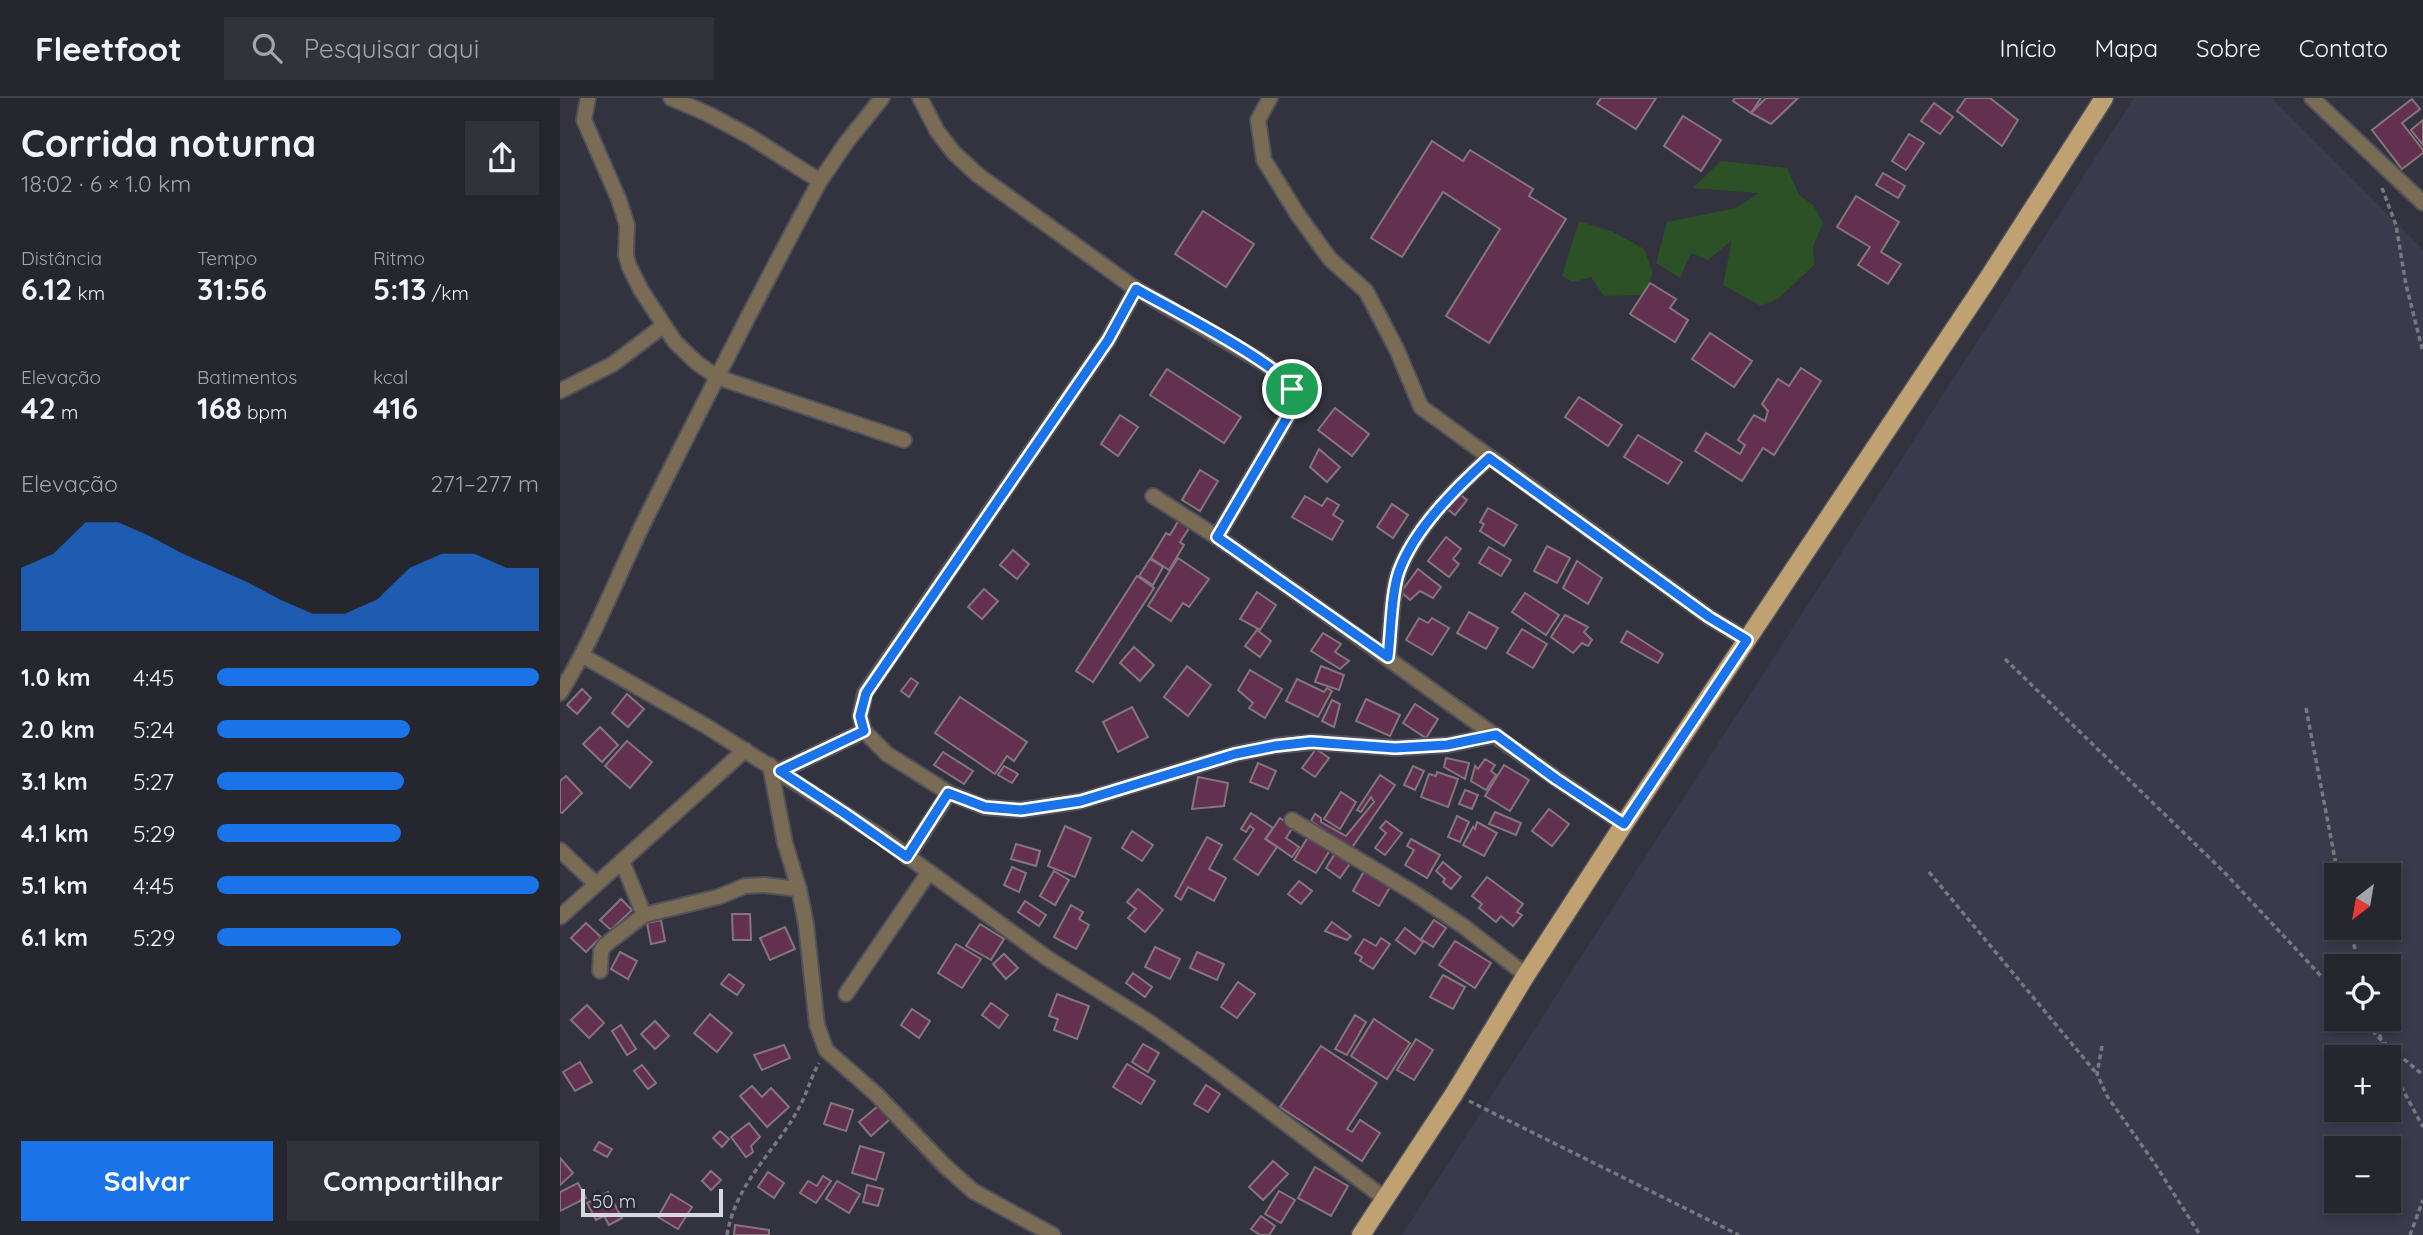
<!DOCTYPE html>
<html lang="pt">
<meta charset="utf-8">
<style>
:root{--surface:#26262f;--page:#32323b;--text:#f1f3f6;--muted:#a4a5aa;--line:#42434b;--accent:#1a73e8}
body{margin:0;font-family:Quicksand,sans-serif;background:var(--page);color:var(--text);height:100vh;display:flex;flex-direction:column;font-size:26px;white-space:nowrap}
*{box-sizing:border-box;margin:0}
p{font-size:23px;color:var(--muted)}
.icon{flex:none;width:38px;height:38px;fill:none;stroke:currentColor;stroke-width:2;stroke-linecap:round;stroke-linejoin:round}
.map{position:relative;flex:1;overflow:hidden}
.side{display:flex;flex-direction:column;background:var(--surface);width:560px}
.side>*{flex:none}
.needle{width:46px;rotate:211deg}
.controls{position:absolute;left:1764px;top:765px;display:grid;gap:14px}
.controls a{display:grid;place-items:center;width:77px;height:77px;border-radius:0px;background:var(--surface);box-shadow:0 4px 10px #0003,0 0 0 2px var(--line);font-size:35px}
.scale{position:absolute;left:21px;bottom:18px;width:142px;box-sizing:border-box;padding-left:7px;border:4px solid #d8d8e0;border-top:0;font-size:19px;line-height:24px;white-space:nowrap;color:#d8d8e0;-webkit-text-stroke:5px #292935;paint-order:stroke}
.pin{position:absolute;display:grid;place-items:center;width:60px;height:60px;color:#fff;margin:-30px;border:4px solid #fff;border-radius:50%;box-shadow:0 2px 7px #0007}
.round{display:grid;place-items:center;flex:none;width:74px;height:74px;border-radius:0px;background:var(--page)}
.headline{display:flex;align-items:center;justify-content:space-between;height:119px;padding:0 21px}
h1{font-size:38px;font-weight:800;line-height:52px}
.stats{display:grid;grid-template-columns:repeat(3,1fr);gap:10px;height:119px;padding:7px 21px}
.stats div{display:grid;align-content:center}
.stats b{font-size:30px;font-weight:800}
.stats small{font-size:19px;font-weight:400}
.stats p{font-size:19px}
.chart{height:196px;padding:14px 21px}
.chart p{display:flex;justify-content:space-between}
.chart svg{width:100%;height:126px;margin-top:7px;fill:var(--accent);opacity:.7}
.primary-button{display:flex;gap:14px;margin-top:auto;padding:14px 21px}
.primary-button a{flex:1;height:80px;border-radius:0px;background:var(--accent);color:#fff;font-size:28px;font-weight:800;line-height:80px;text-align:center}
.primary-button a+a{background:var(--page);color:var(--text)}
ul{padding:0 21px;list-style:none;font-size:23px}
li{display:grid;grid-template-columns:112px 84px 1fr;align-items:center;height:52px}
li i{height:18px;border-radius:9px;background:var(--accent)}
header{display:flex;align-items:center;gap:42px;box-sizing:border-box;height:98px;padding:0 35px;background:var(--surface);border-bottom:2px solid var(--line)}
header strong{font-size:33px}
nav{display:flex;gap:38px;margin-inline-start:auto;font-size:24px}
.search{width:490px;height:63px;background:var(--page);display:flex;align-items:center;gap:18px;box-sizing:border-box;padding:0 24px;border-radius:0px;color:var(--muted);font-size:26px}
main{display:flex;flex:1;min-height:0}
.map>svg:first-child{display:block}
.built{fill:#3b3a4d;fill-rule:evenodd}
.green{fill:#2c5126}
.building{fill:#63304f;stroke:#85757d;stroke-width:2}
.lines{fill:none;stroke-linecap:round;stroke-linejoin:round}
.minor-casing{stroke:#51515c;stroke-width:18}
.primary-casing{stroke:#51515c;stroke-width:21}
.path{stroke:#787882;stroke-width:3.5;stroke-dasharray:5 3.5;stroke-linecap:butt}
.minor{stroke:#7a6b55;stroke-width:14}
.primary{stroke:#bfa172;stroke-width:18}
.route-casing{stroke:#fff;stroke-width:14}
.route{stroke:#1a73e8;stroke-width:9}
</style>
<header>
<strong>Fleetfoot</strong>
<div class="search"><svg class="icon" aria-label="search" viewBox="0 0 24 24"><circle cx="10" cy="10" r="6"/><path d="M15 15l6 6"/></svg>Pesquisar aqui</div>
<nav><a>Início</a><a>Mapa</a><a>Sobre</a><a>Contato</a></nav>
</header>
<main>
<section class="side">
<div class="headline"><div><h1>Corrida noturna</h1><p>18:02 · 6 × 1.0 km</p></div><a class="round"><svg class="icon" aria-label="share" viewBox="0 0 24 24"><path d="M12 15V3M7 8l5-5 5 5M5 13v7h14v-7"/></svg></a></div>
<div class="stats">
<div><p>Distância</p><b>6.12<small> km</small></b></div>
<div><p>Tempo</p><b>31:56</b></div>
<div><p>Ritmo</p><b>5:13<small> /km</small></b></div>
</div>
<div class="stats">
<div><p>Elevação</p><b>42<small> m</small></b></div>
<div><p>Batimentos</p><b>168<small> bpm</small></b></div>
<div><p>kcal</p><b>416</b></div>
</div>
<div class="chart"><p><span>Elevação</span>271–277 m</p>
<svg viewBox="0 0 160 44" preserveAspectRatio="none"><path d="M0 44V22L10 17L20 6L30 6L40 11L50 17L60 22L70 27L80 33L90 38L100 38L110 33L120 22L130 17L140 17L150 22L160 22V44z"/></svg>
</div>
<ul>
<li><b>1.0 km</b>4:45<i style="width:100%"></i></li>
<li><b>2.0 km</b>5:24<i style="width:60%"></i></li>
<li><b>3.1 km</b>5:27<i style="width:58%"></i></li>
<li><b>4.1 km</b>5:29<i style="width:57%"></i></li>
<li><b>5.1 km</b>4:45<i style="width:100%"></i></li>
<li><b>6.1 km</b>5:29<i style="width:57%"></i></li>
</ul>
<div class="primary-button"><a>Salvar</a><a>Compartilhar</a></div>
</section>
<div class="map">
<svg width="1863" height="1137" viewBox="0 0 1863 1137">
<rect width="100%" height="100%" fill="#33333f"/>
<path class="built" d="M1574,0H1711L1863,152V1137H842ZM1776,777H1829V830H1776ZM1776,868H1829V920H1776ZM1776,959H1829V1012H1776ZM1776,1050H1829V1102H1776Z"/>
<g class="green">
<polygon points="1161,63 1227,70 1239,97 1253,107 1263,125 1253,149 1254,167 1219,200 1201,208 1163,187 1172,142 1148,162 1131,155 1120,180 1096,165 1107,124 1176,110 1199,95 1133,90"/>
<polygon points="1019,123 1053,134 1084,151 1093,175 1083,197 1044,198 1031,179 1013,184 1002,178"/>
</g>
<g class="building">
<polygon points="1041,0 1096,0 1076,31 1037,6"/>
<polygon points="1175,0 1201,0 1191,15 1173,3"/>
<polygon points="1206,0 1238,0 1211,26 1191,15"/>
<polygon points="1406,0 1430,0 1458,22 1442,48 1397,13"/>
<polygon points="1852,1 1860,11 1842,25 1863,52 1863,55 1842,71 1812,32"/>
<polygon points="1374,5 1393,19 1380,36 1361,23"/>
<polygon points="1123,18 1161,42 1141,73 1104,48"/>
<polygon points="1863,22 1863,47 1851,32"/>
<polygon points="1349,36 1364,45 1346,72 1332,63"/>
<polygon points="872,43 903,63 910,52 973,91 969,98 1006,121 929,245 886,218 940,131 883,94 842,159 811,140"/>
<polygon points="1323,75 1345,88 1338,100 1316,87"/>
<polygon points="1296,98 1339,124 1321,154 1341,166 1328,186 1298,167 1310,149 1277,129"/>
<polygon points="643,113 694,146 666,189 615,156"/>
<polygon points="1090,185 1116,201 1110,210 1128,222 1115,244 1070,216"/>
<polygon points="1150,235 1192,263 1174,289 1132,261"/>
<polygon points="1241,270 1261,283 1214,357 1203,350 1182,383 1135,353 1146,335 1180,356 1185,347 1178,342 1194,317 1205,323 1208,313 1202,306 1218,281 1229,288"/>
<polygon points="607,271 681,319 664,345 590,297"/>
<polygon points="1019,299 1062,327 1048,348 1005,319"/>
<polygon points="775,310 809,336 792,358 758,332"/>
<polygon points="560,317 578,329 558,358 541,346"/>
<polygon points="1078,337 1122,364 1108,386 1064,359"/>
<polygon points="759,351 780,369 767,384 750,369"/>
<polygon points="640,372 658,383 640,413 622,402"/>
<polygon points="894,392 907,402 895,417 882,407"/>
<polygon points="745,398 762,408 767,400 779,407 773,417 783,423 772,442 732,419"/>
<polygon points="832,406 848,417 833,440 817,429"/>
<polygon points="928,410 957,427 944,448 920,433 924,426 920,424"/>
<polygon points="619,422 630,429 620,444 624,447 609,472 591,460 606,435 610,437"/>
<polygon points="886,439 901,451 893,461 899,466 889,479 868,463"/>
<polygon points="987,448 1010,460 997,485 974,473"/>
<polygon points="929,449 951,462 941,478 919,465"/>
<polygon points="453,452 469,466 457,481 440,467"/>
<polygon points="618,460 649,481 629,509 623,505 611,523 588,508"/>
<polygon points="590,461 603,469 593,487 579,478"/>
<polygon points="1017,463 1042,480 1028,506 1003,490"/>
<polygon points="858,471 881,489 873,500 860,493 850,502 841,494"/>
<polygon points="577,478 594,490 533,584 516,573"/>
<polygon points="424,491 438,503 422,521 408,509"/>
<polygon points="697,494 716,507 700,532 680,521"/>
<polygon points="965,495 999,517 986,537 952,514"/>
<polygon points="909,514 938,530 926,551 897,535"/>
<polygon points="1005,517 1028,529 1024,534 1032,542 1028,548 1022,545 1013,555 991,539"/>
<polygon points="859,520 868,525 872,520 889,530 872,557 846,542"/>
<polygon points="962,531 987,546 973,570 947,555"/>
<polygon points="697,532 711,543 700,559 685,548"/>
<polygon points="1067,533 1103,556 1098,565 1061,544"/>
<polygon points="763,535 781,546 775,554 789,563 780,571 751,553"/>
<polygon points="574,549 594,567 580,583 560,565"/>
<polygon points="627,568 651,587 628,618 604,599"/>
<polygon points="761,568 784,577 779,592 755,584"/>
<polygon points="690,572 722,591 705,620 689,610 693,605 678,592"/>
<polygon points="351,580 358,585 349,599 341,593"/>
<polygon points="737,581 764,594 767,590 772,593 758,619 726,603"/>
<polygon points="22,591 31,600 17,616 7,607"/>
<polygon points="67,596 84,611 68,629 52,615"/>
<polygon points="400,599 467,644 454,663 447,658 435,676 375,635"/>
<polygon points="806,601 840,617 830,638 796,623"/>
<polygon points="772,602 780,606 774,629 762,623"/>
<polygon points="855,606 878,621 866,640 843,625"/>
<polygon points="572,609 588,639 558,654 543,624"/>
<polygon points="40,629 58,647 42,664 23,646"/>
<polygon points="67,643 92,664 70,690 45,668"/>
<polygon points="756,651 769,660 755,679 742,670"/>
<polygon points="383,654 413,673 404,686 374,667"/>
<polygon points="886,660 909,665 905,681 884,669"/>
<polygon points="925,661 935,667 931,673 936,677 926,692 911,683 915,668 918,671"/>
<polygon points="698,665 716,673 708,691 690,684"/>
<polygon points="944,667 969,682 950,713 925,698"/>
<polygon points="444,668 458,676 452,685 438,677"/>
<polygon points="853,668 864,673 855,692 844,687"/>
<polygon points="877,674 898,681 888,709 861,699 869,676 876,678"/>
<polygon points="820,677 835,687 791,751 751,723 755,716 761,720 761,724 786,738 814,704 811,699 801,714 797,712"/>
<polygon points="6,678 22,695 2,715 0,714 0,683"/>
<polygon points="638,679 668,685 664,708 632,711"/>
<polygon points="905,692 918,697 912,711 899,706"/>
<polygon points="781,694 796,704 780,731 764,721"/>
<polygon points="989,711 1009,726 992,748 972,733"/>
<polygon points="935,714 961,725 956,737 929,726"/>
<polygon points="691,715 713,730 705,741 717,749 698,777 674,761 694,731 690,728 686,734 681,731"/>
<polygon points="897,718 909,724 900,744 888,739"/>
<polygon points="720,720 733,729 726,740 739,749 732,759 706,741"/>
<polygon points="826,723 842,735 825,757 815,750 826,735 820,730"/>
<polygon points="917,724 937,735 924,758 903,747 913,729 915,731"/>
<polygon points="505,728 531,740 515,779 488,768"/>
<polygon points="572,733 593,747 582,763 562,750"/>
<polygon points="647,739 662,747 649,771 666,780 654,803 628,789 621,802 615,798"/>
<polygon points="748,739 770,752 756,775 734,762"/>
<polygon points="851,741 880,757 867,780 845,767 854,752 847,748"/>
<polygon points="456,746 480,753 476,768 451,761"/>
<polygon points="776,754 791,764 780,780 766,770"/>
<polygon points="883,764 901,779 891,791 883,784 885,781 876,773"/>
<polygon points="807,768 833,784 819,808 793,793"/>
<polygon points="452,769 466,775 459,794 444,787"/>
<polygon points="494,773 509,782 495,807 480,798"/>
<polygon points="927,779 963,806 957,814 962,817 953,828 941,818 936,824 919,810 922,806 912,798"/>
<polygon points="739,783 752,793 741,806 728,796"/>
<polygon points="578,791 603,812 585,834 568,820 576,811 567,804"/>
<polygon points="61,801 72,812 51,832 40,822"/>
<polygon points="465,803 486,817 479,828 458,814"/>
<polygon points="511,807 523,814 519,821 529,827 516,851 494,839"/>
<polygon points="172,816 190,816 191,842 173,842"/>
<polygon points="101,822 105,843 91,846 87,825"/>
<polygon points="874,822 886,830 873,849 861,841"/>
<polygon points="772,824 791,838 787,842 765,833"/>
<polygon points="26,825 41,839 26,854 11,840"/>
<polygon points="420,826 444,841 431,862 406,848"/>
<polygon points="225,829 235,851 210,862 200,840"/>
<polygon points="845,830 863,844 855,856 836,842"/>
<polygon points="821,840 830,846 813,871 800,863 802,859 795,855 804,841 816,848"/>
<polygon points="895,843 931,865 915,890 879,867"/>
<polygon points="396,846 421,861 402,890 378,875"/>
<polygon points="595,849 620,861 610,881 585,869"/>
<polygon points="60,854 77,863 68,881 51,871"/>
<polygon points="637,854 664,866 657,882 630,870"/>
<polygon points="444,856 458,870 446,881 433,866"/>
<polygon points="573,875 592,889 585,899 566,885"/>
<polygon points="169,876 184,887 177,897 161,886"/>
<polygon points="883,877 905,889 893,911 870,899"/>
<polygon points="678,884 695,896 677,920 661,909"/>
<polygon points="497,896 529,908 517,941 494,932 498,921 489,918"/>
<polygon points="431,905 448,917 439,930 422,917"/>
<polygon points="27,907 44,925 29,940 11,922"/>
<polygon points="352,911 370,923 359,940 341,927"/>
<polygon points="150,916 172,935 157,954 134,935"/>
<polygon points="795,917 806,924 787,957 775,951"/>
<polygon points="814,921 850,945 827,981 791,958"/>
<polygon points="95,923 109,938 95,951 81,936"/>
<polygon points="61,927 76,951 67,957 52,933"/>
<polygon points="856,941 873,952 854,982 837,972"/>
<polygon points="583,946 599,955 588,974 572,964"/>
<polygon points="224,947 230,960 202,972 194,957"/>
<polygon points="761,948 817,985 787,1031 792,1034 800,1022 820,1035 802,1063 720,1009"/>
<polygon points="20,964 32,984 15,993 3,974"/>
<polygon points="567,966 595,983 581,1006 553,989"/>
<polygon points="82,967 96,985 88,991 74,973"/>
<polygon points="646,987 660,996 648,1014 634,1006"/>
<polygon points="192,988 202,999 211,990 229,1009 207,1029 180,998"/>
<polygon points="271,1005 293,1012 286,1033 264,1026"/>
<polygon points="318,1008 330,1021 311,1038 299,1024"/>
<polygon points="189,1025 200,1039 191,1048 193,1054 186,1059 171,1039"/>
<polygon points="160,1033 169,1041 162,1049 153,1040"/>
<polygon points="39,1044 52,1051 47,1059 34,1052"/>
<polygon points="300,1048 324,1055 316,1082 292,1075"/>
<polygon points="0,1060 13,1075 0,1087"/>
<polygon points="713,1063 728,1076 703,1102 689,1089"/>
<polygon points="755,1069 788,1088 771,1118 738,1100"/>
<polygon points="151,1073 161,1082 151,1092 142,1083"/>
<polygon points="208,1074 224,1085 214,1100 198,1089"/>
<polygon points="263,1078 271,1083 256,1105 240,1095 248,1083 257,1088"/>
<polygon points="277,1083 300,1096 289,1115 266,1101"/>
<polygon points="18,1085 26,1100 0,1113 0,1094"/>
<polygon points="307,1087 323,1091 318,1108 303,1104"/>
<polygon points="719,1093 735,1102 721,1125 705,1116"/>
<polygon points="48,1094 62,1120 49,1127 44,1118 36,1122 27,1105"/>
<polygon points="111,1096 132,1109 118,1131 98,1119"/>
<polygon points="701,1118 715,1128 709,1137 700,1137 691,1131"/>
<polygon points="175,1127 209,1132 209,1137 174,1137"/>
</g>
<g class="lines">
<defs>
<g id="minor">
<polyline points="28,0 24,22 59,102 67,127 66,157 69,168 81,192 115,244 137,265 157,279 344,342"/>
<polyline points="111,0 148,16 189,38 260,83"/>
<path d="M360,0L377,33L394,55L418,77L576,191L704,265C724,281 741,289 729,316L657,439C794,533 925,635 1064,726"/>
<polyline points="710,0 698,22 704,62 738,117 770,161 806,193 837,252 861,309 1149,519 1187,542"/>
<polyline points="1752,0 1863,105"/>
<polyline points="0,293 53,266 103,228"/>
<polyline points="593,398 657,439"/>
<polyline points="23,558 146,628 320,738 487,860 589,924 645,964 824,1100"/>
<path d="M828,559C831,535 831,495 839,473C855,430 895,390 929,360"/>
<path d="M0,595C33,542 55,484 82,428C140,312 198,197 260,83L286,45L322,0"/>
<polyline points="304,633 300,618 305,595 548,242 576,191"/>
<polyline points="210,667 225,745 239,791 246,826 257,927 266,952 316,996 385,1068 413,1093 493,1137"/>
<polyline points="220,673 304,633 327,656 389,695 424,709 461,712 521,703 675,656 714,648 752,644 836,650 887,647 936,637"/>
<polyline points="732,722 854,795 903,828 966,877"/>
<polyline points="0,752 36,786"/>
<polyline points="347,759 389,695"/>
<polyline points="62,763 84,817"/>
<polyline points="0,819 185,652"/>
<polyline points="40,873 41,853 45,847 84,817 158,799 185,788 204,787 239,791"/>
<polyline points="286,896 369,774"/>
</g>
<polyline id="primary" points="801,1137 894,996 966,877 1064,726 1427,182 1544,0"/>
</defs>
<use href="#minor" class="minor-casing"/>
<use href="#primary" class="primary-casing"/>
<g class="path">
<polyline points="1822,90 1836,127 1846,187 1863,254"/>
<polyline points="1445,561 1664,774 1776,894"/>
<polyline points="1746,610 1778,777"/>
<polyline points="1369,774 1537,976"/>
<polyline points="1789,830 1800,868"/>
<polyline points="1801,920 1821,942 1863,977"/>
<polyline points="1815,920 1826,959"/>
<polyline points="1542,948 1537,976 1547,998 1595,1066 1640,1137"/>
<polyline points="1829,966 1863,1029"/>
<polyline points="909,1003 1179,1137"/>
<path d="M167,1137C176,1084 215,1054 239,1010C247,995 251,979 259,965"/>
<polyline points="1850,1137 1863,1102"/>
</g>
<use href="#minor" class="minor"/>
<use href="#primary" class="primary"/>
</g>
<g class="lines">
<defs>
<path id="route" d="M576,191C606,208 719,266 732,290C737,299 733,307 729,316L657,439L828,559C831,535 831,495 839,473C855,430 896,390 929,360L1149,519L1187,542L1064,726L996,681L936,637L887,647L835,650L751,644L715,648L675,656L521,703L461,712L425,709L388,695L347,759L284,715L220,673L304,633L300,618L306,595L548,242Z"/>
</defs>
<use href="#route" class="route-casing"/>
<use href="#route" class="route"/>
</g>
</svg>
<div class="controls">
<a><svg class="needle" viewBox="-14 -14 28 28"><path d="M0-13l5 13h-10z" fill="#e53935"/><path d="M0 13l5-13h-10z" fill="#a4a5aa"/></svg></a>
<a><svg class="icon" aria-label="locate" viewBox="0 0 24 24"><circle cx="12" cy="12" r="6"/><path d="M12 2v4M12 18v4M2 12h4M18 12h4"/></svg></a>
<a>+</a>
<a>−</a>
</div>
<div class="scale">50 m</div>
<div class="pin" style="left:732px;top:291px;background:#1e9e55"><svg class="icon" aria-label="arrive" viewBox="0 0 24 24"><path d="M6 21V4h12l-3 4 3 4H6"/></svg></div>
</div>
</main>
